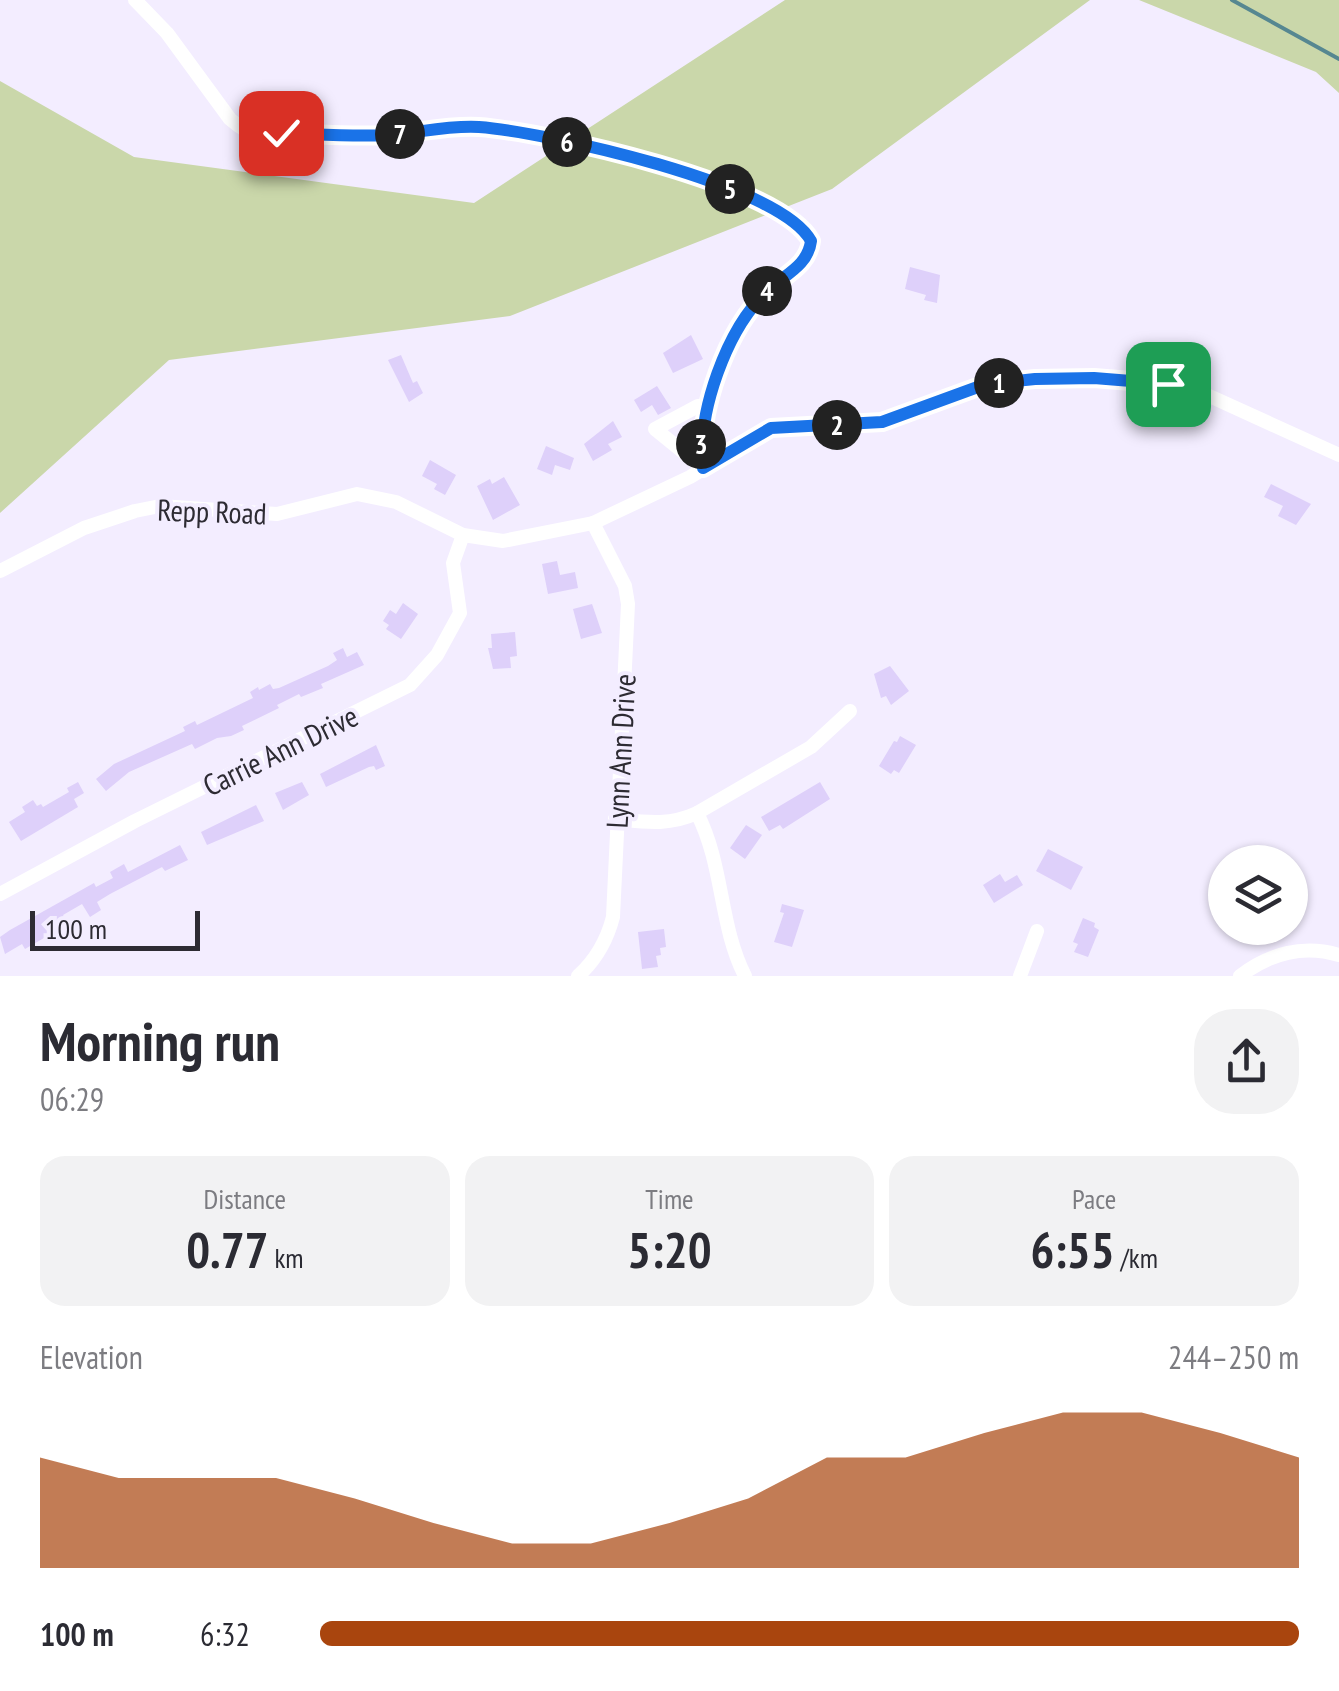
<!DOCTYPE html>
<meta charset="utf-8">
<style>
:root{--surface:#fff;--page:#f2f2f3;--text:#2b2b33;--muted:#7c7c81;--accent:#a9450e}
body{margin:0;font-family:"PT Sans Narrow",sans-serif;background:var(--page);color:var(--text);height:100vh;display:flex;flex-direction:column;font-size:38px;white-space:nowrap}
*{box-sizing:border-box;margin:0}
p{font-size:32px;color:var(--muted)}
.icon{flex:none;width:55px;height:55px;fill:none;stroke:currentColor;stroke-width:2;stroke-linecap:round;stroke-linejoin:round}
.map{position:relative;height:976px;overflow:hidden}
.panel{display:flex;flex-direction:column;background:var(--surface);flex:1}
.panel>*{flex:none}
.tools{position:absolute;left:1208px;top:845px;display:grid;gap:20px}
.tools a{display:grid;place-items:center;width:100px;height:100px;border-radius:50%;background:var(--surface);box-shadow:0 2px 8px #0004;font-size:50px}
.scale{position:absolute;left:30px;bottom:25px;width:170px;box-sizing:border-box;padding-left:10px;border:5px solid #2d2b33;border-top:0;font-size:28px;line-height:35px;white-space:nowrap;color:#2d2b33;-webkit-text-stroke:8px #f3edff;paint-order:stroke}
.pin{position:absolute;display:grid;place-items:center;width:85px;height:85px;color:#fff;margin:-42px;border-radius:20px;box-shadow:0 5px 15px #0006}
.km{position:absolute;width:50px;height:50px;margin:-25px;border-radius:50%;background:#222;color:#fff;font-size:28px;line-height:50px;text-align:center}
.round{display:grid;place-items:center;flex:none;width:105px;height:105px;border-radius:40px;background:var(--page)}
.headline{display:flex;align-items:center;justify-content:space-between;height:170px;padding:0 40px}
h1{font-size:55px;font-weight:600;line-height:75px}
.figures{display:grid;grid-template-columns:repeat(3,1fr);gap:15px;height:170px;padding:10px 40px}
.figures div{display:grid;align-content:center;border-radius:25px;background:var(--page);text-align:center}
.figures b{font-size:50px;font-weight:600}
.figures small{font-size:28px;font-weight:400}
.figures p{font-size:28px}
.chart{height:280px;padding:20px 40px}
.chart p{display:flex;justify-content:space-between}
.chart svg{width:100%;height:180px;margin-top:10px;fill:var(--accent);opacity:.7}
ul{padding:0 40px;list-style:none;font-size:32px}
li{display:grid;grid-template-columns:160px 120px 1fr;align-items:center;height:75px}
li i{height:25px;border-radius:12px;background:var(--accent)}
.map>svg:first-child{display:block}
.green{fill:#cad7aa}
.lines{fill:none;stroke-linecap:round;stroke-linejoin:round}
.stream{stroke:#568791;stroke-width:4}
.building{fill:#ded0fa}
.minor{stroke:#fff;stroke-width:14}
.route-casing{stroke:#fff;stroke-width:20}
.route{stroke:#1a73e8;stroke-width:12}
.labels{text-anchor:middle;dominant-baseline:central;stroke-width:8;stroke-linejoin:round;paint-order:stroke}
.street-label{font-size:30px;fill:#2d2b33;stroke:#f3edff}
</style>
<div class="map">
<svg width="1339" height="976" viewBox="0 0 1339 976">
<rect width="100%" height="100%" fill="#f3edff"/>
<g class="green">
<polygon points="785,0 1090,0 832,189 510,316 169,360 0,513 0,81 134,157 474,203"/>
<polygon points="1139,0 1339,0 1339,93 1316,72"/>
</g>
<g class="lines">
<polyline class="stream" points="1232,0 1339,59"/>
</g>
<g class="building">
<polygon points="910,267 940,275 937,303 924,300 926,295 905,289"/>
<polygon points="691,335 703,359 673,373 663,353"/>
<polygon points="401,355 413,383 417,381 423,393 409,402 388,360"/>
<polygon points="657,386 671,408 658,415 652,405 641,412 634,400"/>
<polygon points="613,421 622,437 608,444 612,450 593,461 584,444"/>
<polygon points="546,446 574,458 570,470 555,465 552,475 537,469"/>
<polygon points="430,460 456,475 445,495 434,489 437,484 422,476"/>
<polygon points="504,477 520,505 493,520 477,486 490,479 492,484"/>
<polygon points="1271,484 1311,504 1296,525 1278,516 1283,506 1264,497"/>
<polygon points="557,561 560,575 575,572 578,588 548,594 542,564"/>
<polygon points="403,603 418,614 401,639 386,629 389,625 383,621 390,610 396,614"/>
<polygon points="592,604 602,633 581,639 573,609"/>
<polygon points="515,632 517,656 510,657 511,668 493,669 488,648 492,648 491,634"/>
<polygon points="343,648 347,657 357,652 364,665 321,684 323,688 301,697 299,694 277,705 279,708 242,726 244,730 231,736 217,738 195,749 192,744 129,772 106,791 96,779 114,764 185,731 183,727 195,721 197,725 253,698 250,692 258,687 259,690 270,684 273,689 279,688 328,666 337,660 333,653"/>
<polygon points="890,666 909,691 891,705 886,696 881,698 874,674"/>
<polygon points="900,736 916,745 899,773 894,770 891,774 879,766 894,741 897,742"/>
<polygon points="376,745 385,766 376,770 374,766 369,767 326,787 320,774"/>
<polygon points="78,782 84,793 74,799 78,807 21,841 9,822 25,812 22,807 33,800 37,806 41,804 43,807 69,792 67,788"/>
<polygon points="302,782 309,795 283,810 275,793"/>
<polygon points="820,782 830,799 783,829 780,825 769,831 761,817"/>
<polygon points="256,805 264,821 207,845 201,832"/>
<polygon points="746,825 762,835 745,859 730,848"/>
<polygon points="180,845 188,860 165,871 162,867 110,894 97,902 101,910 90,917 82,904 63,915 68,924 25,949 22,944 5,954 0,937 10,930 94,883 96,887 113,878 110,872 124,864 128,872"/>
<polygon points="1048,849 1083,867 1071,890 1036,871"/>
<polygon points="1000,874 1005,882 1017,875 1023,885 994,903 983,885"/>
<polygon points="782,904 804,910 792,947 774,942 784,913 780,912"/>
<polygon points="1083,918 1095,923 1094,927 1099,930 1088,957 1074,952 1078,944 1073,942"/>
<polygon points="664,929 666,947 660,948 661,955 656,956 658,967 642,969 638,932"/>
</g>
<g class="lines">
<g class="minor">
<path d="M135,0L167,33L230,119C234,122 238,126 242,128C267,136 358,137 387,135C415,133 442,127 470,127C535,127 780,185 811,241C808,266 784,275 767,291C726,330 697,413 703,468"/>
<polyline points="703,468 655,429 698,406 710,407"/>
<polyline points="0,571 84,528 135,511 160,506 277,514 357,494 396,502 463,535 503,541 593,523 690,477 771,428 882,421 964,390 1035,379 1094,378 1168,384 1205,394 1339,455"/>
<path d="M697,813C724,866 719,925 745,976"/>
<path d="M615,819C645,822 669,826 697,813L811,747L850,711"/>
<polyline points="0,894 135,821 410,685 437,655 460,613 453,563 463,535"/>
<path d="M578,976C596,960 607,940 613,917L628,604L625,586L593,523"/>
<polyline points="1020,976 1037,931"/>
<path d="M1240,976C1269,954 1303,944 1339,955"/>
</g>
</g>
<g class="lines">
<defs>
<path id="route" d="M281,133C316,134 353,137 388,135C418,133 448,125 479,127C545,132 779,183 811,241C808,266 784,275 767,291C726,330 697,413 703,468L771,428L882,422L986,384L1035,379L1094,378L1168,384"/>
</defs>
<use href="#route" class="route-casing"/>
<use href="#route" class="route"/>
</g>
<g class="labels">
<g class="street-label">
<text transform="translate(212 511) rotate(2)">Repp Road</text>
<text transform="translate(280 750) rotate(-26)">Carrie Ann Drive</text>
<text transform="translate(620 751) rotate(-87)">Lynn Ann Drive</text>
</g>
</g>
</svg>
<div class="tools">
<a><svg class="icon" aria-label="layers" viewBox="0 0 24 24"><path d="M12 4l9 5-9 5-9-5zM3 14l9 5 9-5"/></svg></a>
</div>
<div class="scale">100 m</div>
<div class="pin" style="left:1168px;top:384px;background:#1e9e55"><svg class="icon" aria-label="arrive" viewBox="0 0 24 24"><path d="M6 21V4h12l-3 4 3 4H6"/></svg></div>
<div class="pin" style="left:281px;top:133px;background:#d93025"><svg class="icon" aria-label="check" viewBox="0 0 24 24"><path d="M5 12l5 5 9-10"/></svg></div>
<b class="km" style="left:999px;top:383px">1</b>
<b class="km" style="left:837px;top:425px">2</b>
<b class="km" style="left:701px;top:444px">3</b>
<b class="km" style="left:767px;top:291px">4</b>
<b class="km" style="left:730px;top:189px">5</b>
<b class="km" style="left:567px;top:142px">6</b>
<b class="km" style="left:400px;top:134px">7</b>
</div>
<section class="panel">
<div class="headline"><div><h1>Morning run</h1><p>06:29</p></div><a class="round"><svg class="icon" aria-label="share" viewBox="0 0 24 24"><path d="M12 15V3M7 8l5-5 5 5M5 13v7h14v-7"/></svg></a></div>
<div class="figures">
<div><p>Distance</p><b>0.77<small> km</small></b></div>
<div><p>Time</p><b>5:20</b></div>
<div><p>Pace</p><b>6:55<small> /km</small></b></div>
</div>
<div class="chart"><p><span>Elevation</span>244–250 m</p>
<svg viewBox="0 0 160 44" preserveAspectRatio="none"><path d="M0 44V17L10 22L20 22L30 22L40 27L50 33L60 38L70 38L80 33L90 27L100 17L110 17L120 11L130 6L140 6L150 11L160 17V44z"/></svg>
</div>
<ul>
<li><b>100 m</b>6:32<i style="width:100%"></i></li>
</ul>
</section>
